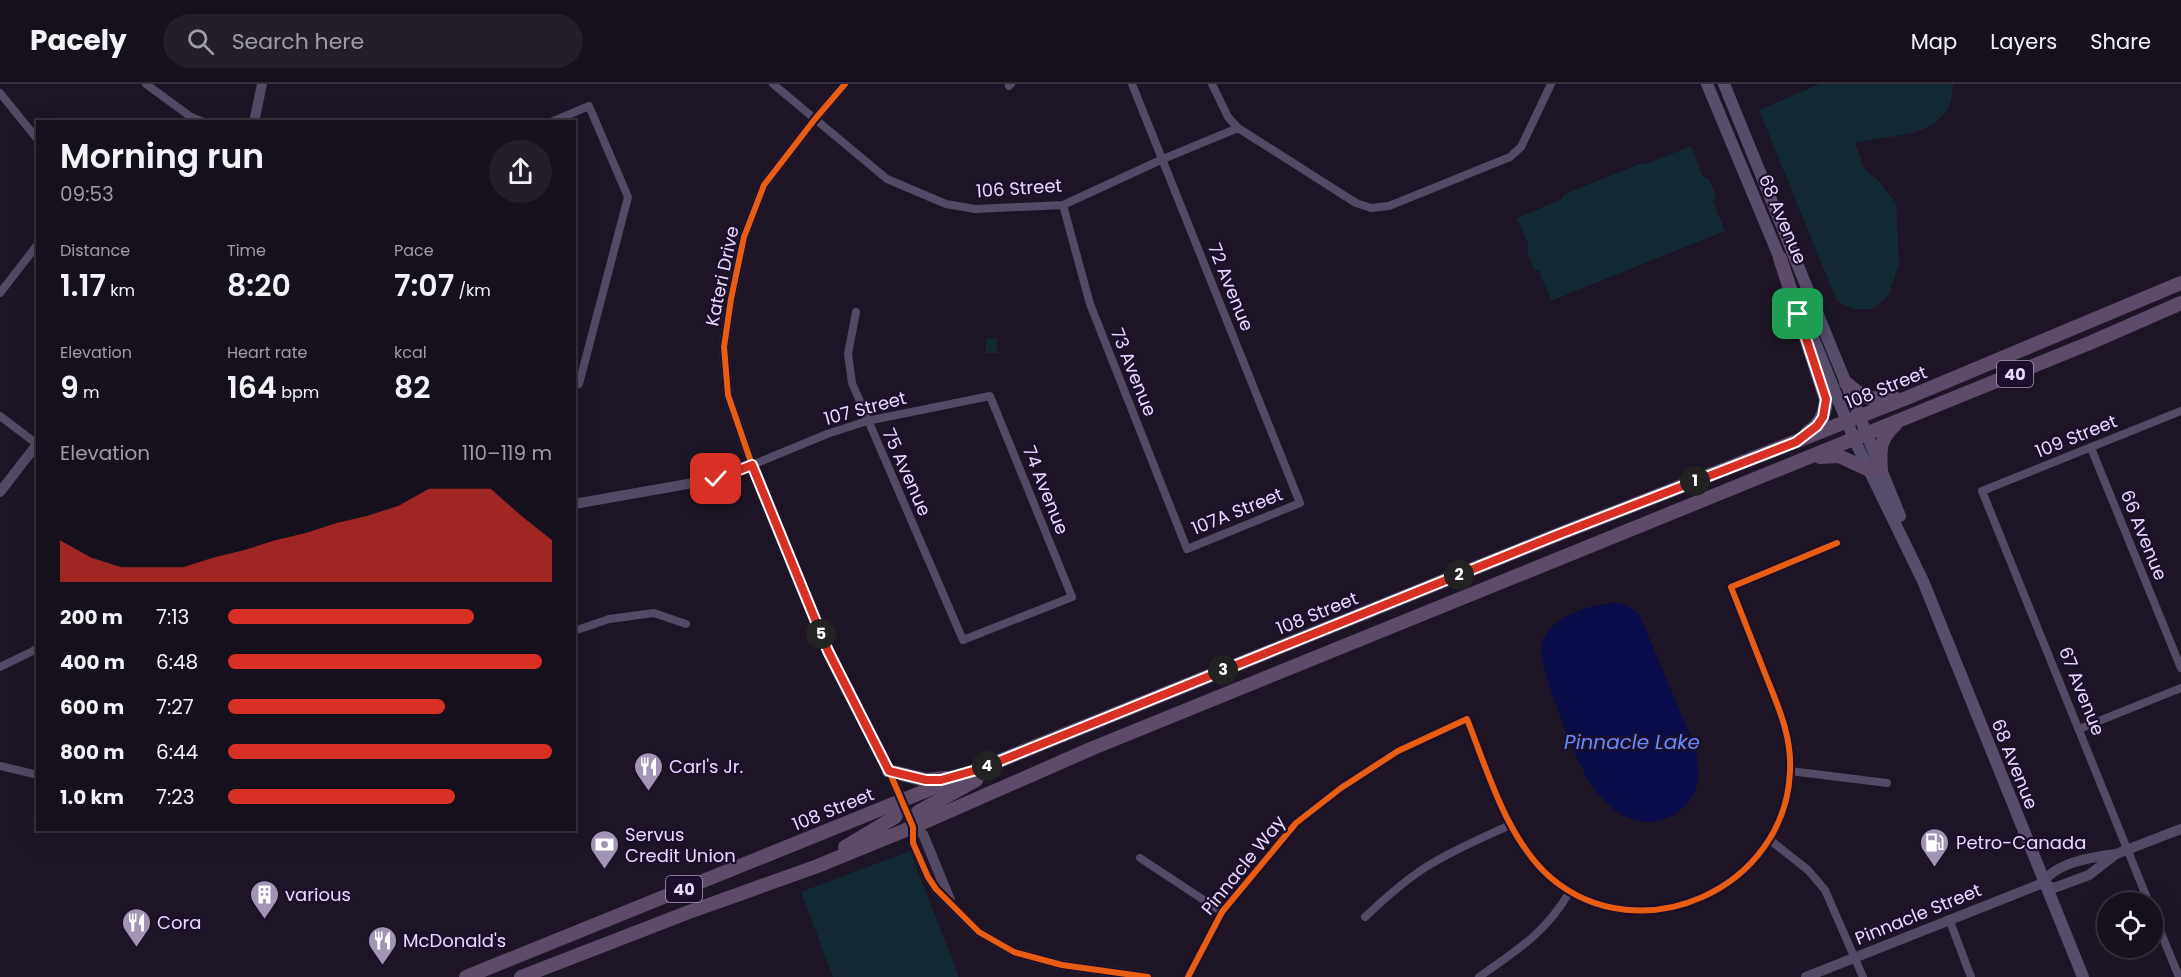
<!DOCTYPE html>
<meta charset="utf-8">
<style>
:root{--surface:#16101c;--page:#231e29;--text:#f1f3f6;--muted:#9e9da3;--line:#35303b;--accent:#d93025}
body{margin:0;font-family:Poppins,sans-serif;background:var(--page);color:var(--text);height:100vh;display:flex;flex-direction:column;font-size:22px;white-space:nowrap}
*{box-sizing:border-box;margin:0}
p{font-size:20px;color:var(--muted)}
.icon{flex:none;width:33px;height:33px;fill:none;stroke:currentColor;stroke-width:2;stroke-linecap:round;stroke-linejoin:round}
.map{position:relative;flex:1;overflow:hidden}
.sheet{position:absolute;left:36px;top:36px;width:540px;height:711px;display:flex;flex-direction:column;background:var(--surface);border-radius:0px;box-shadow:0 6px 24px #0002,0 0 0 2px var(--line)}
.sheet>*{flex:none}
.fabs{position:absolute;left:2097px;top:808px;display:grid;gap:12px}
.fabs a{display:grid;place-items:center;width:66px;height:66px;border-radius:50%;background:var(--surface);box-shadow:0 6px 24px #0002,0 0 0 2px var(--line);font-size:30px}
.pin{position:absolute;display:grid;place-items:center;width:51px;height:51px;color:#fff;margin:-26px;border-radius:12px;box-shadow:0 3px 9px #0006}
.km{position:absolute;width:30px;height:30px;margin:-15px;border-radius:50%;background:#222;color:#fff;font-size:16px;line-height:30px;text-align:center}
.round{display:grid;place-items:center;flex:none;width:63px;height:63px;border-radius:32px;background:var(--page)}
.headline{display:flex;align-items:center;justify-content:space-between;height:102px;padding:0 24px}
h1{font-size:33px;font-weight:600;line-height:45px}
.metrics{display:grid;grid-template-columns:repeat(3,1fr);gap:9px;height:102px;padding:6px 24px}
.metrics div{display:grid;align-content:center}
.metrics b{font-size:30px;font-weight:600}
.metrics small{font-size:16px;font-weight:400}
.metrics p{font-size:16px}
.chart{height:168px;padding:12px 24px}
.chart p{display:flex;justify-content:space-between}
.chart svg{width:100%;height:108px;margin-top:6px;fill:var(--accent);opacity:.7}
ul{padding:0 24px;list-style:none;font-size:20px}
li{display:grid;grid-template-columns:96px 72px 1fr;align-items:center;height:45px}
li i{height:15px;border-radius:8px;background:var(--accent)}
header{display:flex;align-items:center;gap:36px;box-sizing:border-box;height:84px;padding:0 30px;background:var(--surface);border-bottom:2px solid var(--line)}
header strong{font-size:28px}
nav{display:flex;gap:33px;margin-inline-start:auto;font-size:21px}
.search{width:420px;height:54px;background:var(--page);display:flex;align-items:center;gap:15px;box-sizing:border-box;padding:0 21px;border-radius:33px;color:var(--muted);font-size:22px}
.map>svg:first-child{display:block}
.green{fill:#132933}
.water{fill:#090c48}
.lines{fill:none;stroke-linecap:round;stroke-linejoin:round}
.minor{stroke:#534a65;stroke-width:8}
.tertiary{stroke:#534a65;stroke-width:10}
.secondary{stroke:#584d6b;stroke-width:12}
.primary{stroke:#5e4b6a;stroke-width:14}
.cycleway-casing{stroke:#1c0f2b;stroke-width:10}
.cycleway{stroke:#e95d12;stroke-width:6}
.route-casing{stroke:#fff;stroke-width:12}
.route{stroke:#d93025;stroke-width:8}
.labels{text-anchor:middle;dominant-baseline:central;stroke-width:4.5;stroke-linejoin:round;paint-order:stroke}
.shield{fill:#1c0f2b;stroke:#ac9cbf;stroke-width:1.5}
.shield-label{font-size:16px;font-weight:bold;fill:#e9d9ff}
.street-label{font-size:18px;fill:#e9d9ff;stroke:#1c0f2b}
.poi-label{font-size:18px;fill:#e9d9ff;stroke:#1c0f2b;text-anchor:start}
.water-label{font-size:20px;font-style:italic;fill:#678aff;stroke:#1c0f2b}
</style>
<header>
<strong>Pacely</strong>
<div class="search"><svg class="icon" aria-label="search" viewBox="0 0 24 24"><circle cx="10" cy="10" r="6"/><path d="M15 15l6 6"/></svg>Search here</div>
<nav><a>Map</a><a>Layers</a><a>Share</a></nav>
</header>
<div class="map">
<svg width="2181" height="893" viewBox="0 0 2181 893">
<rect width="100%" height="100%" fill="#1d1525"/>
<g class="green">
<path d="M1820,0H1953C1953,56 1894,49 1855,59L1864,84L1880,98L1896,119L1899,179L1889,211L1872,225H1852L1837,217L1759,26Z"/>
<polygon points="1691,62 1703,93 1709,95 1716,112 1713,117 1725,147 1551,217 1539,187 1534,185 1527,168 1529,162 1517,134 1562,115 1564,110 1642,79 1646,80"/>
<polygon points="986,254 998,254 997,269 986,269"/>
<polygon points="910,767 959,893 833,893 801,808"/>
</g>
<path class="water" d="M1615,519L1628,521L1640,532L1696,665C1698,679 1701,697 1694,710C1675,743 1635,747 1609,721C1599,712 1590,700 1584,688C1574,671 1538,579 1541,563C1546,534 1589,520 1615,519Z"/>
<g class="lines">
<g class="minor">
<polyline points="146,0 191,33 204,38"/>
<polyline points="773,0 887,95 946,120 975,125 1063,121 1163,75 1238,44"/>
<polyline points="1212,0 1228,33 1238,44 1356,119 1371,124 1389,122 1510,73 1521,63 1551,0"/>
<polyline points="1009,2 1011,0"/>
<polyline points="0,9 38,56"/>
<polyline points="551,38 589,22 628,113 579,300 574,300"/>
<polyline points="1063,121 1090,220 1187,465 1300,419 1132,0"/>
<polyline points="0,209 38,160"/>
<polyline points="0,332 37,360"/>
<polyline points="2091,364 2181,584"/>
<polyline points="752,381 827,350 867,337 990,312 1072,513 963,556 852,299 848,270 856,228"/>
<polyline points="574,547 609,535 654,529 686,540"/>
<polyline points="0,583 33,567 38,563"/>
<polyline points="2079,645 2181,604"/>
<polyline points="0,682 38,691"/>
<polyline points="1790,687 1887,699"/>
<polyline points="1770,756 1808,786 1825,806 1863,893"/>
<polyline points="1140,774 1222,828"/>
<polyline points="2149,819 1982,407 2181,327"/>
<polyline points="2152,827 2179,893"/>
<path d="M1365,833C1384,815 1404,797 1426,783C1453,766 1482,754 1510,741"/>
<polyline points="1949,835 1971,893"/>
<path d="M1188,893L1222,828L1296,739L1341,704L1398,667L1467,635C1488,688 1507,756 1551,794C1641,870 1786,804 1790,687C1792,651 1777,620 1764,587C1753,559 1742,531 1731,503L1837,459"/>
<path d="M1479,893C1517,866 1546,849 1570,807"/>
</g>
<g class="tertiary">
<polyline points="845,0 815,35 764,101 744,153 731,215 724,263 728,311 752,381 828,567 883,673 913,743 913,759 928,793 936,805 979,848 1014,868 1062,881 1148,893"/>
<polyline points="254,38 262,0"/>
<polyline points="0,408 38,359"/>
<polyline points="574,420 716,395 752,381"/>
<polyline points="913,743 923,750 950,816"/>
<polyline points="2043,799 2054,804 2089,791 2116,770 2181,745"/>
<path d="M2043,799C2056,778 2093,773 2116,770"/>
<polyline points="1806,893 2043,799"/>
</g>
<g class="secondary">
<polyline points="1707,0 1783,182"/>
<polyline points="1724,0 1900,432"/>
<polyline points="1804,231 1854,355 1923,497 2083,893"/>
</g>
<g class="primary">
<path d="M1780,174L1826,315C1825,331 1820,340 1807,349"/>
<path d="M1846,299C1864,315 1871,316 1895,314"/>
<polyline points="1820,373 1839,372 1869,386"/>
<path d="M1881,387C1880,366 1878,357 1895,341"/>
<polyline points="889,687 926,696 946,694"/>
<polyline points="913,743 918,728 976,696 980,685"/>
<polyline points="845,763 895,733 902,717"/>
<polyline points="466,893 1557,451 1909,313 2181,199"/>
<polyline points="521,893 689,828 815,783 913,743 1093,664 2092,258 2181,219"/>
</g>
<defs>
<g id="cycleway">
<polyline points="845,0 815,35 764,101 744,153 731,215 724,263 728,311 752,381 828,567 883,673 913,743 913,759 928,793 936,805 979,848 1014,868 1062,881 1148,893"/>
<path d="M1188,893L1222,828L1296,739L1341,704L1398,667L1467,635C1488,688 1507,756 1551,794C1641,870 1786,804 1790,687C1792,651 1777,620 1764,587C1753,559 1742,531 1731,503L1837,459"/>
</g>
</defs>
<use href="#cycleway" class="cycleway-casing"/>
<use href="#cycleway" class="cycleway"/>
</g>
<g class="lines">
<defs>
<polyline id="route" points="716,395 752,381 828,567 889,687 926,696 941,696 980,685 1557,451 1796,358 1817,342 1823,333 1826,315 1798,230"/>
</defs>
<use href="#route" class="route-casing"/>
<use href="#route" class="route"/>
</g>
<defs>
<symbol id="restaurant-pin" viewBox="-11 -11 22 30"><path d="M0 17L-7.5 6A9.5 9.5 0 1 1 7.5 6Z" fill="#a294b3" stroke="#1c0f2b"/><path d="M-5-6h1v4h1v-4h1v4h1v-4h1v5L-1.5 .5V6h-2V.5L-5-1ZM5-6V6H3V1.5H1.5Q1.5-4 5-6Z" fill="#fff"/></symbol>
<symbol id="fuel-pin" viewBox="-11 -11 22 30"><path d="M0 17L-7.5 6A9.5 9.5 0 1 1 7.5 6Z" fill="#a294b3" stroke="#1c0f2b"/><path d="M-5.5-6h7V0h2V4h1.3V-2.5L3-4.5l.8-.8L6-3V5H2.5V1h-1V6h-7ZM-4.2-4.7v3.2H.2V-4.7Z" fill="#fff"/></symbol>
<symbol id="bank-pin" viewBox="-11 -11 22 30"><path d="M0 17L-7.5 6A9.5 9.5 0 1 1 7.5 6Z" fill="#a294b3" stroke="#1c0f2b"/><path d="M-6-4H6V4H-6ZM0-2.3a2.3 2.3 0 1 0 0 4.6a2.3 2.3 0 1 0 0-4.6Z" fill="#fff"/></symbol>
<symbol id="building-pin" viewBox="-11 -11 22 30"><path d="M0 17L-7.5 6A9.5 9.5 0 1 1 7.5 6Z" fill="#a294b3" stroke="#1c0f2b"/><path d="M-4-6H4V6H1V3H-1V6H-4ZM-2.5-4.3h1.7v1.8h-1.7ZM.8-4.3h1.7v1.8H.8ZM-2.5-1h1.7V.8h-1.7ZM.8-1h1.7V.8H.8Z" fill="#fff"/></symbol>
</defs>
<g fill-rule="evenodd">
<use href="#restaurant-pin" x="632" y="666" width="33" height="45"/>
<use href="#fuel-pin" x="1918" y="742" width="33" height="45"/>
<use href="#bank-pin" x="588" y="744" width="33" height="45"/>
<use href="#building-pin" x="248" y="794" width="33" height="45"/>
<use href="#restaurant-pin" x="120" y="822" width="33" height="45"/>
<use href="#restaurant-pin" x="366" y="840" width="33" height="45"/>
</g>
<g class="labels">
<g class="shield">
<rect x="1997" y="277" width="36" height="26" rx="4.5"/>
<rect x="666" y="792" width="36" height="26" rx="4.5"/>
</g>
<g class="shield-label">
<text x="2015" y="290">40</text>
<text x="684" y="805">40</text>
</g>
<g class="street-label">
<text transform="translate(1019 104) rotate(-4)">106 Street</text>
<text transform="translate(1783 135) rotate(67)">68 Avenue</text>
<text transform="translate(722 192) rotate(-78)">Kateri Drive</text>
<text transform="translate(1231 203) rotate(68)">72 Avenue</text>
<text transform="translate(1134 288) rotate(68)">73 Avenue</text>
<text transform="translate(1886 303) rotate(-22)">108 Street</text>
<text transform="translate(865 324) rotate(-15)">107 Street</text>
<text transform="translate(2076 352) rotate(-22)">109 Street</text>
<text transform="translate(907 388) rotate(66)">75 Avenue</text>
<text transform="translate(1046 406) rotate(68)">74 Avenue</text>
<text transform="translate(1237 427) rotate(-22)">107A Street</text>
<text transform="translate(2144 451) rotate(68)">66 Avenue</text>
<text transform="translate(1317 529) rotate(-22)">108 Street</text>
<text transform="translate(2082 607) rotate(68)">67 Avenue</text>
<text transform="translate(2015 680) rotate(68)">68 Avenue</text>
<text transform="translate(833 725) rotate(-22)">108 Street</text>
<text transform="translate(1243 781) rotate(-51)">Pinnacle Way</text>
<text transform="translate(1918 830) rotate(-22)">Pinnacle Street</text>
</g>
<g class="poi-label">
<text x="669" y="682">Carl's Jr.</text>
<text x="625" y="750">Servus<tspan x="625" dy="21">Credit Union</tspan></text>
<text x="1956" y="758">Petro-Canada</text>
<text x="285" y="810">various</text>
<text x="157" y="838">Cora</text>
<text x="403" y="856">McDonald's</text>
</g>
<g class="water-label">
<text x="1632" y="658">Pinnacle Lake</text>
</g>
</g>
</svg>
<div class="fabs">
<a><svg class="icon" aria-label="locate" viewBox="0 0 24 24"><circle cx="12" cy="12" r="6"/><path d="M12 2v4M12 18v4M2 12h4M18 12h4"/></svg></a>
</div>
<div class="pin" style="left:1798px;top:230px;background:#1e9e55"><svg class="icon" aria-label="arrive" viewBox="0 0 24 24"><path d="M6 21V4h12l-3 4 3 4H6"/></svg></div>
<div class="pin" style="left:716px;top:395px;background:#d93025"><svg class="icon" aria-label="check" viewBox="0 0 24 24"><path d="M5 12l5 5 9-10"/></svg></div>
<b class="km" style="left:1695px;top:397px">1</b>
<b class="km" style="left:1459px;top:491px">2</b>
<b class="km" style="left:1223px;top:586px">3</b>
<b class="km" style="left:987px;top:682px">4</b>
<b class="km" style="left:821px;top:550px">5</b>
<section class="sheet">
<div class="headline"><div><h1>Morning run</h1><p>09:53</p></div><a class="round"><svg class="icon" aria-label="share" viewBox="0 0 24 24"><path d="M12 15V3M7 8l5-5 5 5M5 13v7h14v-7"/></svg></a></div>
<div class="metrics">
<div><p>Distance</p><b>1.17<small> km</small></b></div>
<div><p>Time</p><b>8:20</b></div>
<div><p>Pace</p><b>7:07<small> /km</small></b></div>
</div>
<div class="metrics">
<div><p>Elevation</p><b>9<small> m</small></b></div>
<div><p>Heart rate</p><b>164<small> bpm</small></b></div>
<div><p>kcal</p><b>82</b></div>
</div>
<div class="chart"><p><span>Elevation</span>110–119 m</p>
<svg viewBox="0 0 160 44" preserveAspectRatio="none"><path d="M0 44V27L10 34L20 38L30 38L40 38L50 34L60 31L70 27L80 24L90 20L100 17L110 13L120 6L130 6L140 6L150 17L160 27V44z"/></svg>
</div>
<ul>
<li><b>200 m</b>7:13<i style="width:76%"></i></li>
<li><b>400 m</b>6:48<i style="width:97%"></i></li>
<li><b>600 m</b>7:27<i style="width:67%"></i></li>
<li><b>800 m</b>6:44<i style="width:100%"></i></li>
<li><b>1.0 km</b>7:23<i style="width:70%"></i></li>
</ul>
</section>
</div>
